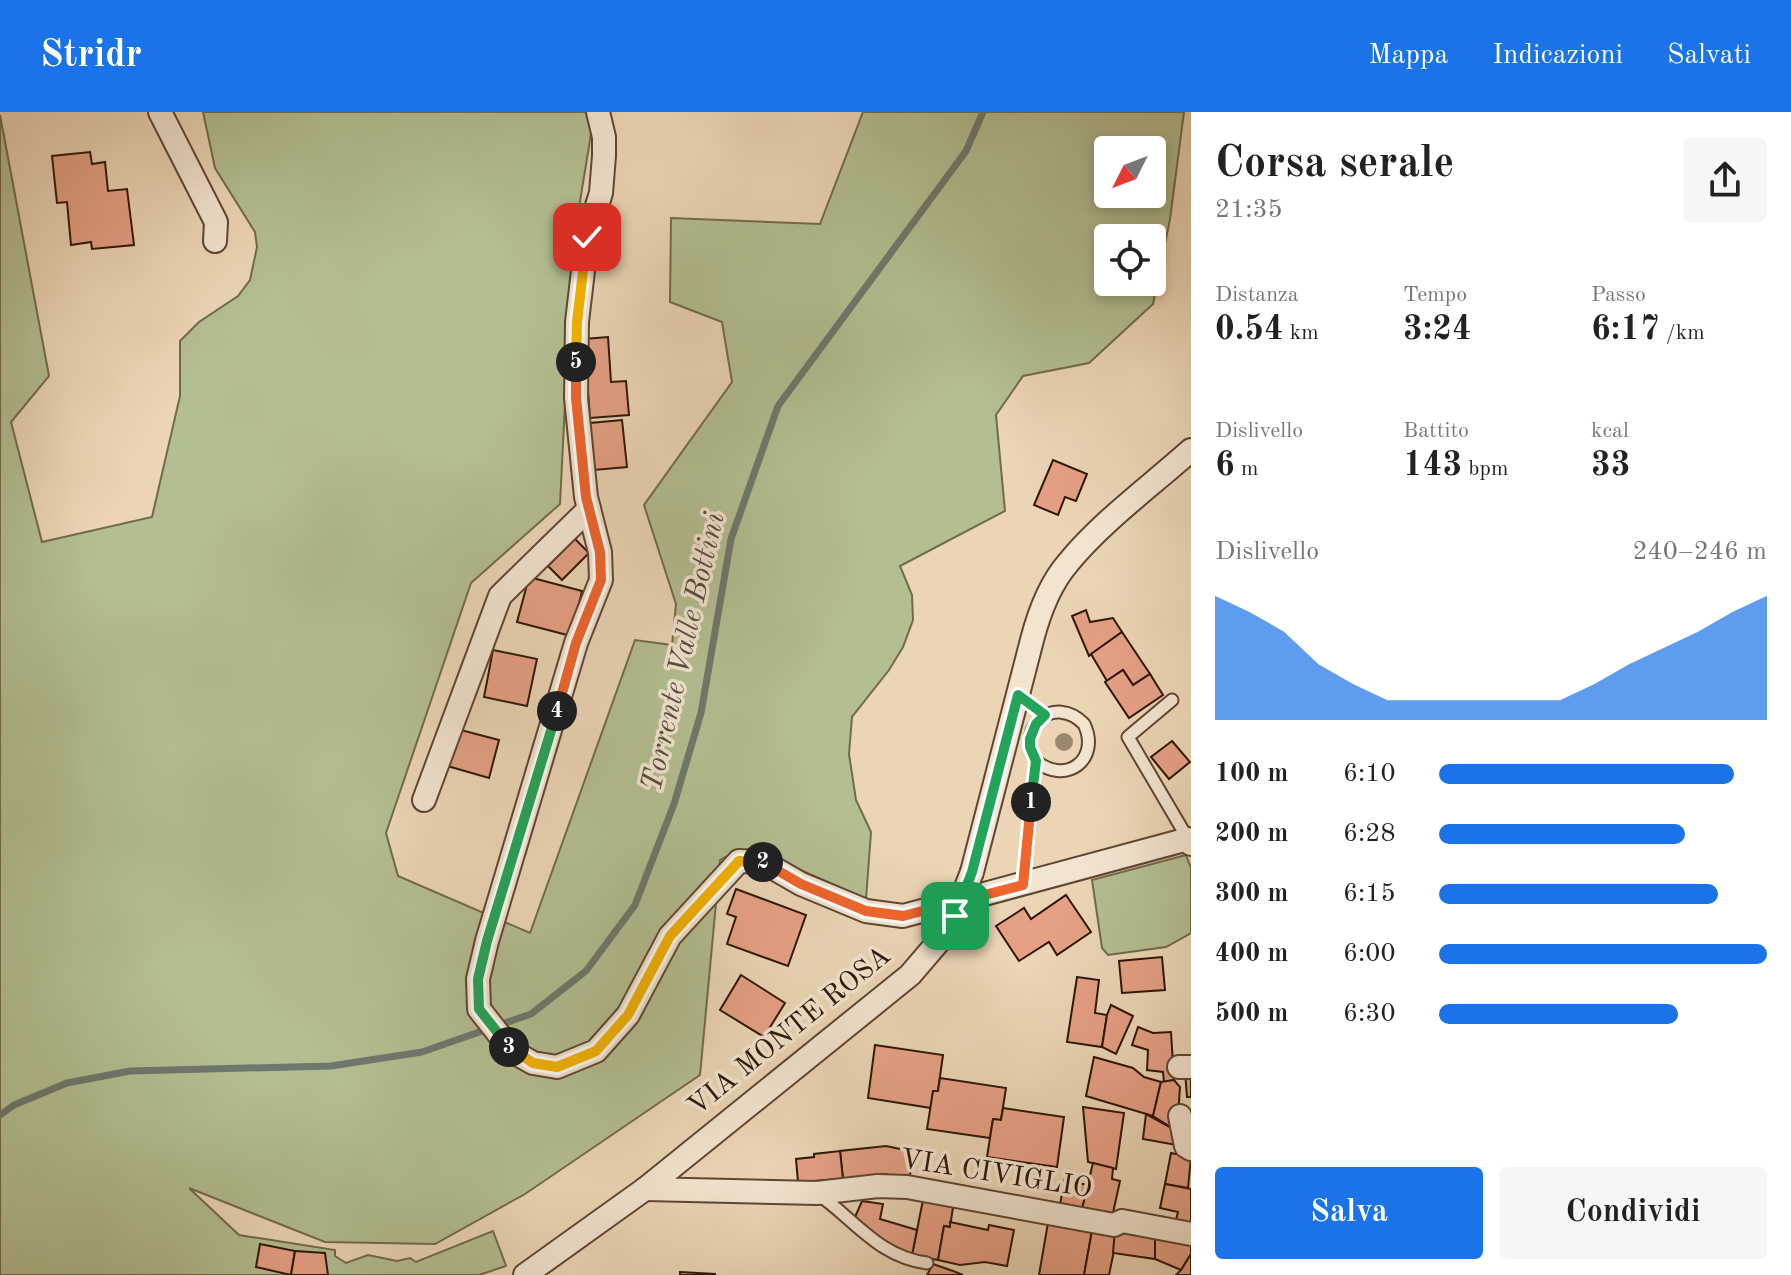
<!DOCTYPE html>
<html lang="it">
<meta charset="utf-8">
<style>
:root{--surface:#fff;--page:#f6f6f6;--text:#222;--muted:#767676;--accent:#1a73e8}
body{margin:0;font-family:"Old Standard TT",serif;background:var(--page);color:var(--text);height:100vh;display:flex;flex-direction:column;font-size:30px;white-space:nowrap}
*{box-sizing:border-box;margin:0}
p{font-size:26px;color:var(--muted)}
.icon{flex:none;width:44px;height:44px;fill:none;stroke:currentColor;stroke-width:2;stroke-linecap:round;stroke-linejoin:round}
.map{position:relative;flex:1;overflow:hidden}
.sheet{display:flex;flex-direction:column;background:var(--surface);width:600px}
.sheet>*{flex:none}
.needle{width:52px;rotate:228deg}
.tools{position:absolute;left:1094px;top:24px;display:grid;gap:16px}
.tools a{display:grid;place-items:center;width:72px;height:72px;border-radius:8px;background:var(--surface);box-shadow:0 4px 12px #0003;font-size:40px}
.pin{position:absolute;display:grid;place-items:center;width:68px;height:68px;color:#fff;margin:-34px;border-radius:16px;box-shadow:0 4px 12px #0006}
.km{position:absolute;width:40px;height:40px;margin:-20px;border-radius:50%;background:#222;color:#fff;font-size:22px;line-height:40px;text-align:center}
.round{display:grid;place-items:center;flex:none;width:84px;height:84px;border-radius:8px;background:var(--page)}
.headline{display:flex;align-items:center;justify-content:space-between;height:136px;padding:0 24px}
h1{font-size:44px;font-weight:700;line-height:60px}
.stats{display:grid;grid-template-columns:repeat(3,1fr);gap:12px;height:136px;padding:8px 24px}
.stats div{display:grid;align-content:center}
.stats b{font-size:34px;font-weight:700}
.stats small{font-size:22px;font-weight:400}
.stats p{font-size:22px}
.chart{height:224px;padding:16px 24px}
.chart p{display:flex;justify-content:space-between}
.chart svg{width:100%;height:144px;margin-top:8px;fill:var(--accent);opacity:.7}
.cta{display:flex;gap:16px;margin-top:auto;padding:16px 24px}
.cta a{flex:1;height:92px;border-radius:8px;background:var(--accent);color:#fff;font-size:32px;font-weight:700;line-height:92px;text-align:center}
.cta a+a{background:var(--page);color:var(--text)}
ul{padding:0 24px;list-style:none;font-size:26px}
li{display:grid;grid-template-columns:128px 96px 1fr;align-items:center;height:60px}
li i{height:20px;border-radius:10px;background:var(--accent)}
header{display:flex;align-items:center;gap:48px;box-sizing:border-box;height:112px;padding:0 40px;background:var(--accent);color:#fff}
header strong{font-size:38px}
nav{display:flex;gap:44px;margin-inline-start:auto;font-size:28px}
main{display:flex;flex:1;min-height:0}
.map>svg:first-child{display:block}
.green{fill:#b3be91;stroke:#716a4c;stroke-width:2;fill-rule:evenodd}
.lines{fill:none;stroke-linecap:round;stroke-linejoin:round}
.stream{stroke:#6e786d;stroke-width:7}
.building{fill:#e6a085;stroke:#2f1707;stroke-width:2}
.service-casing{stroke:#5e4632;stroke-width:15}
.minor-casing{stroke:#5e4632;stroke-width:26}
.service{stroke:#f2e4cf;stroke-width:11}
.minor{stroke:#f2e4cf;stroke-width:22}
.minor-bridge-casing{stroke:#5e4632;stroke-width:26;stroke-linecap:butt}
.minor-bridge{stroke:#f2e4cf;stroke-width:22}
.tree{fill:#9a886c}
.split-1-casing{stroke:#fff;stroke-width:16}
.split-2-casing{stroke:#fff;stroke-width:16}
.split-3-casing{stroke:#fff;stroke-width:16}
.split-4-casing{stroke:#fff;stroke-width:16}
.split-5-casing{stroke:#fff;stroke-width:16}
.split-6-casing{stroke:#fff;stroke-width:16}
.split-1{stroke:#22a559;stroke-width:10}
.split-2{stroke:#f0652b;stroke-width:10}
.split-3{stroke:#f5b400;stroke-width:10}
.split-4{stroke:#22a559;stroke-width:10}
.split-5{stroke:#f0652b;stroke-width:10}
.split-6{stroke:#f5b400;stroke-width:10}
.labels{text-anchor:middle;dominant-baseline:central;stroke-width:7;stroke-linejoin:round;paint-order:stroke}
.street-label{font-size:28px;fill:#2f1707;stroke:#f2e4cf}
.water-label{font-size:30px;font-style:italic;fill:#544f42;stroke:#f2e4cf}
</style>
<header>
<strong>Stridr</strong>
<nav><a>Mappa</a><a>Indicazioni</a><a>Salvati</a></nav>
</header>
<main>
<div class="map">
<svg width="1191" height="1163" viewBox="0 0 1191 1163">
<rect width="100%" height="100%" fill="#ebd5b5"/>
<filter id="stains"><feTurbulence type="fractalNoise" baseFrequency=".0025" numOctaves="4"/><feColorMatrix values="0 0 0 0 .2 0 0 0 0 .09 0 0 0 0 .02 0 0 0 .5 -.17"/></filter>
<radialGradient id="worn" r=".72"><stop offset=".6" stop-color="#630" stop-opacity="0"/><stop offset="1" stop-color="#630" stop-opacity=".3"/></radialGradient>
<g class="green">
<path d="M203,0H587L592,16L573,132L560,392L471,471L386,721L398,764L530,821L635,528L672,533L676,492L644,393L732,270L722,210L670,190L671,106L820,112L863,0H1184L1170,107L1153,192L1089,251L1023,264L996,303L1005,399L900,454L912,483L913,508L903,535L889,558L852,605L849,642L856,688L871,720L866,787L778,748L736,739L720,748L700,963L525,1082L435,1132L325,1130L189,1076L239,1123L335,1138V1144L346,1151L368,1143L397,1149L410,1146L416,1150L493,1119L506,1154L479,1163H0V3L49,264L11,310L42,430L152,405L180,284V229L199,210L238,184L250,168L257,135L255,120L215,56ZM1108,38H1152V82H1108ZM1108,126H1152V170H1108Z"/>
<polygon points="1186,743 1191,756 1191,821 1166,835 1108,843 1102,836 1092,768"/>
</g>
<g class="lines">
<polyline class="stream" points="0,1003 14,993 67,971 130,959 331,954 422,940 531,902 586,859 635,793 674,692 701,601 731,427 778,294 966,39 983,0"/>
</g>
<g class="building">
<polygon points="90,40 92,52 105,50 108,79 127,77 134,133 92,137 91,130 71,133 67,90 57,91 52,44"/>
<polygon points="608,225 611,270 626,269 629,303 590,306 584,227"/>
<polygon points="622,308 627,355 594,358 590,311"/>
<polygon points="1053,348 1087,362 1076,389 1065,385 1058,403 1034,393"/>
<polygon points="575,427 589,441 562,468 548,454"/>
<polygon points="529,465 582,479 571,524 517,510"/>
<polygon points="1086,498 1090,510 1113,506 1122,520 1089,544 1072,504"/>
<polygon points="1122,520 1150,562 1133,573 1123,558 1107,569 1091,542"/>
<polygon points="493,538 537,547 527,594 484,585"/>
<polygon points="1123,558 1133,573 1150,562 1163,583 1129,606 1105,570"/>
<polygon points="453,616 499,628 489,666 444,653"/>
<polygon points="1172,629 1190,650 1169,667 1151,645"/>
<polygon points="736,777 806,803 788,854 727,832 736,805 727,802"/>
<polygon points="1066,783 1091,820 1057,843 1049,830 1019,849 996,814 1024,796 1031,807"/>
<polygon points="1162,845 1165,878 1122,881 1119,849"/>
<polygon points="741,863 785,891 764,925 720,898"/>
<polygon points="1077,865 1099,868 1095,901 1107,903 1102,935 1067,930"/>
<polygon points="1111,893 1133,904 1116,942 1102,935 1107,903"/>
<polygon points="1138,915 1153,921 1171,920 1174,968 1164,970 1163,960 1147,958 1148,938 1132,933"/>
<polygon points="875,933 943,943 938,979 933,979 931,996 868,986"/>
<polygon points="1094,945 1133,956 1144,965 1161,970 1153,1004 1086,984"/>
<polygon points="1185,959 1191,959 1191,985 1187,985"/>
<polygon points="940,966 1006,976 1001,1008 993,1007 990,1026 927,1017 933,979 938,979"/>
<polygon points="1174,968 1180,975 1177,1019 1153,1004 1161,970"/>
<polygon points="1083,995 1124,1001 1116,1057 1088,1050"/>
<polygon points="1003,996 1064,1005 1057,1055 987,1045 993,1007 1001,1008"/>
<polygon points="1146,1002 1177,1019 1182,1034 1143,1027"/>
<polygon points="886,1034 915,1040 909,1067 885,1062 843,1067 840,1039"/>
<polygon points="840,1039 843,1067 798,1070 796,1047 814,1045 814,1042"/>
<polygon points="1171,1041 1191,1045 1188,1076 1165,1072"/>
<polygon points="1093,1051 1113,1056 1112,1067 1120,1069 1111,1110 1080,1104"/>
<polygon points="1064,1068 1088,1073 1080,1104 1059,1100"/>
<polygon points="1165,1072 1191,1077 1191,1118 1174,1116 1178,1100 1160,1096"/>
<polygon points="924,1083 954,1089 950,1115 944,1114 938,1148 912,1143"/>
<polygon points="862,1089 883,1092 880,1107 917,1118 912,1143 891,1137 855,1105"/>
<polygon points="1049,1105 1093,1113 1084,1163 1039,1163"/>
<polygon points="950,1110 988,1118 989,1113 1014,1118 1007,1154 985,1150 960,1153 938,1148 944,1114 950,1115"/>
<polygon points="1093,1113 1115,1117 1116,1129 1109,1163 1084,1163"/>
<polygon points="1115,1117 1155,1121 1155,1147 1113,1141"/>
<polygon points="1155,1121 1191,1128 1191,1142 1181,1158 1155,1147"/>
<polygon points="260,1132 295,1139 291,1163 256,1155"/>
<polygon points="295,1139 325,1141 328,1163 291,1163"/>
<polygon points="1191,1142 1191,1163 1176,1163 1181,1158"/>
<polygon points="933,1152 953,1159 963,1163 927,1163"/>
<polygon points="680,1160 715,1162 715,1163 680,1163"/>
</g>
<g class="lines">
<defs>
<g id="service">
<polyline points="1018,583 1045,603"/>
<polyline points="1172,588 1128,625 1188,727"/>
<path d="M1023,772L1036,649C1015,614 1055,582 1084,612C1101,647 1066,674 1036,649"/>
<path d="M818,1082C855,1108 879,1145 927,1151"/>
</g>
<g id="minor">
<polyline points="160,0 216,110 215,129"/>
<polyline points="598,0 604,25 604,44 601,81 587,125 577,210 576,286 586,385 600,440 601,468 576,531 487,829 478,867 479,897 512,939 533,951 557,955 596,939 628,903 670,824 739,749 763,750 801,772 866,799 903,804 1188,727 1191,732"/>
<polyline points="424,688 500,484 589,397"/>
<path d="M972,760L1032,528C1039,501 1049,473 1068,451C1100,411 1152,373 1191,338"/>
<polyline points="1179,955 1191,955"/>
<polyline points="1180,1004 1186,1034 1191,1037"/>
<polyline points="645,1077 817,1081 878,1074 907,1075 1114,1113 1122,1109 1191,1122"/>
<polyline points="525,1163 645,1077 910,863 940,828"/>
</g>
</defs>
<use href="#service" class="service-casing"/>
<use href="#minor" class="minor-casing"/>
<use href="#service" class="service"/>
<use href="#minor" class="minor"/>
<defs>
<polyline id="minor-bridge" points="940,828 955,804 972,760"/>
</defs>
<use href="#minor-bridge" class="minor-bridge-casing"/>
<use href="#minor-bridge" class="minor-bridge"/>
</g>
<circle class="tree" cx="1064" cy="630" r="9"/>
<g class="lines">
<defs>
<polyline id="split-1" points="955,804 972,760 1018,583 1045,603 1036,612 1030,627 1030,635 1036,649 1031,690"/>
<polyline id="split-2" points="763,750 801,772 866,799 903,804 1023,773 1031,690"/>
<polyline id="split-3" points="509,935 533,951 557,955 596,939 628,903 670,824 739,749 763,750"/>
<polyline id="split-4" points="509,935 479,897 478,867 487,829 557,599"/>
<polyline id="split-5" points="557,599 576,531 601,468 600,440 586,385 576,286 576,250"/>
<polyline id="split-6" points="576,250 577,210 587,125"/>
</defs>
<use href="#split-1" class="split-1-casing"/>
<use href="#split-2" class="split-2-casing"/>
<use href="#split-3" class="split-3-casing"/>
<use href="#split-4" class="split-4-casing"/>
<use href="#split-5" class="split-5-casing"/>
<use href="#split-6" class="split-6-casing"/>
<use href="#split-1" class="split-1"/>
<use href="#split-2" class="split-2"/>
<use href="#split-3" class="split-3"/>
<use href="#split-4" class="split-4"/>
<use href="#split-5" class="split-5"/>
<use href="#split-6" class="split-6"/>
</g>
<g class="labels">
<g class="street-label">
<text transform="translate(790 920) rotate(-39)">VIA MONTE ROSA</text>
<text transform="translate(996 1063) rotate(9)">VIA CIVIGLIO</text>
</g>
<g class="water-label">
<text transform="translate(684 540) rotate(-77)">Torrente Valle Bottini</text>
</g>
</g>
<rect width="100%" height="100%" filter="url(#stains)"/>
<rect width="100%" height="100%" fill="url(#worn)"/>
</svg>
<div class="tools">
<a><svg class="needle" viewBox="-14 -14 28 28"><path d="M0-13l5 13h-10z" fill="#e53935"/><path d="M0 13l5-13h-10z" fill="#767676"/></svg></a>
<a><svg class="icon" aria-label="locate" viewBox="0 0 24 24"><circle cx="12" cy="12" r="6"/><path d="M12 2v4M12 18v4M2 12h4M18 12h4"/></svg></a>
</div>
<div class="pin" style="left:955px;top:804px;background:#1e9e55"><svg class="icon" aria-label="arrive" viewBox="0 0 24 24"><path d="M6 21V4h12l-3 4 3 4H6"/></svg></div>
<div class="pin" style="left:587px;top:125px;background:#d93025"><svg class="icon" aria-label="check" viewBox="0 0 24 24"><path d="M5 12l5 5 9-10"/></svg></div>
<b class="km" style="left:1031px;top:690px">1</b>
<b class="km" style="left:763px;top:750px">2</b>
<b class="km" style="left:509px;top:935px">3</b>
<b class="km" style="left:557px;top:599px">4</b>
<b class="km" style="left:576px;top:250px">5</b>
</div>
<section class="sheet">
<div class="headline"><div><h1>Corsa serale</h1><p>21:35</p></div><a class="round"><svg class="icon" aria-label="share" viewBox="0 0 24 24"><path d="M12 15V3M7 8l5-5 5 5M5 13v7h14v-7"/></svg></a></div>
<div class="stats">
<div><p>Distanza</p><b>0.54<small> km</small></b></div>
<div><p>Tempo</p><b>3:24</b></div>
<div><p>Passo</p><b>6:17<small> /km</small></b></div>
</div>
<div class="stats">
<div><p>Dislivello</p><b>6<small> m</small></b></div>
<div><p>Battito</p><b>143<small> bpm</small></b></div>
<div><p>kcal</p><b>33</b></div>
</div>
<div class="chart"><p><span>Dislivello</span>240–246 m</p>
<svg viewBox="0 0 160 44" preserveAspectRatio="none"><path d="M0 44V6L10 11L20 17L30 27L40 33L50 38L60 38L70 38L80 38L90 38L100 38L110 33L120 27L130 22L140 17L150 11L160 6V44z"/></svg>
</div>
<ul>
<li><b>100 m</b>6:10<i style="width:90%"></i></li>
<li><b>200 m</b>6:28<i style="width:75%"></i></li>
<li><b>300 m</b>6:15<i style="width:85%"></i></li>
<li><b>400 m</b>6:00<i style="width:100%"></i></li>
<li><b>500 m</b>6:30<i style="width:73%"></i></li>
</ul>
<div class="cta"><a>Salva</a><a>Condividi</a></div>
</section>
</main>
